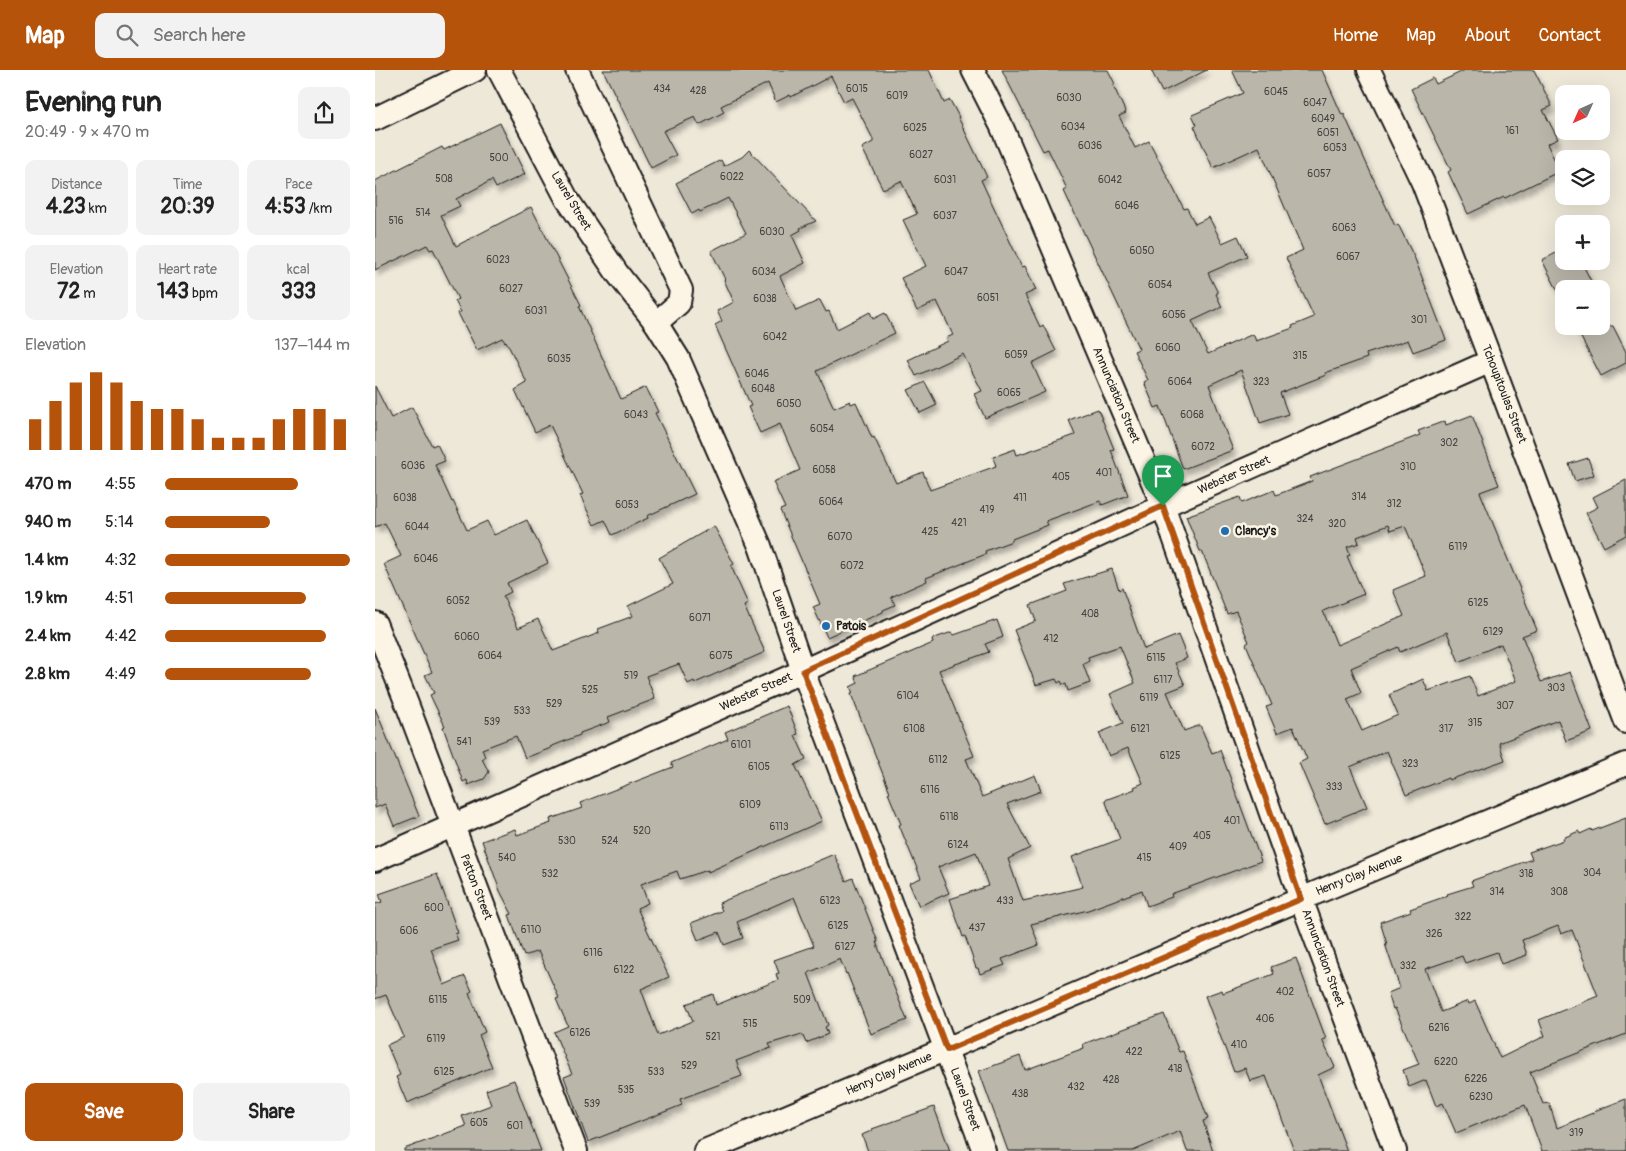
<!DOCTYPE html>
<meta charset="utf-8">
<style>
:root{--surface:#fff;--page:#f2f2f2;--text:#222;--muted:#767676;--accent:#b45309}
body{margin:0;font-family:Pangolin,sans-serif;background:var(--page);color:var(--text);height:100vh;display:flex;flex-direction:column;font-size:19px;white-space:nowrap}
*{box-sizing:border-box;margin:0}
p{font-size:16px;color:var(--muted)}
.icon{flex:none;width:28px;height:28px;fill:none;stroke:currentColor;stroke-width:2;stroke-linecap:round;stroke-linejoin:round}
.map{position:relative;flex:1;overflow:hidden}
.side{display:flex;flex-direction:column;background:var(--surface);width:375px}
.side>*{flex:none}
.needle{width:32px;rotate:225deg}
.fabs{position:absolute;left:1180px;top:15px;display:grid;gap:10px}
.fabs a{display:grid;place-items:center;width:55px;height:55px;border-radius:10px;background:var(--surface);box-shadow:0 5px 20px #0002;font-size:25px}
.pin{position:absolute;display:grid;place-items:center;width:42px;height:42px;color:#fff;margin:-51px -21px;border-radius:50% 50% 50% 0;rotate:-45deg;box-shadow:0 0 5px #0007}
.pin .icon{rotate:45deg}
.round{display:grid;place-items:center;flex:none;width:52px;height:52px;border-radius:10px;background:var(--page)}
.overview{display:flex;align-items:center;justify-content:space-between;height:85px;padding:0 25px}
h1{font-size:28px;font-weight:700;line-height:38px}
.stats{display:grid;grid-template-columns:repeat(3,1fr);gap:8px;height:85px;padding:5px 25px}
.stats div{display:grid;align-content:center;border-radius:10px;background:var(--page);text-align:center}
.stats b{font-size:21px;font-weight:700}
.stats small{font-size:14px;font-weight:400}
.stats p{font-size:14px}
.chart{height:140px;padding:10px 25px}
.chart p{display:flex;justify-content:space-between}
.chart svg{width:100%;height:90px;margin-top:5px;stroke:var(--accent);stroke-width:6}
.action{display:flex;gap:10px;margin-top:auto;padding:10px 25px}
.action a{flex:1;height:58px;border-radius:10px;background:var(--accent);color:#fff;font-size:20px;font-weight:700;line-height:58px;text-align:center}
.action a+a{background:var(--page);color:var(--text)}
ul{padding:0 25px;list-style:none;font-size:16px}
li{display:grid;grid-template-columns:80px 60px 1fr;align-items:center;height:38px}
li i{height:12px;border-radius:6px;background:var(--accent)}
header{display:flex;align-items:center;gap:30px;box-sizing:border-box;height:70px;padding:0 25px;background:var(--accent);color:#fff}
header strong{font-size:24px}
nav{display:flex;gap:28px;margin-inline-start:auto;font-size:18px}
.search{width:350px;height:45px;background:var(--page);display:flex;align-items:center;gap:12px;box-sizing:border-box;padding:0 18px;border-radius:10px;color:var(--muted);font-size:19px}
main{display:flex;flex:1;min-height:0}
.map>svg:first-child{display:block}
.building{fill:#bab6aa;stroke:#1c1c1c;fill-rule:evenodd;filter:url(#shadow)}
.lines{fill:none;stroke-linecap:round;stroke-linejoin:round}
.minor-casing{stroke:#1c1c1c;stroke-width:26}
.minor{stroke:#fcf5e5;stroke-width:22}
.route-casing{stroke:#fff;stroke-width:10}
.route{stroke:#b45309;stroke-width:6}
.poi-dot{fill:#1f6fb2;stroke:#fcf5e5;stroke-width:2}
.labels{text-anchor:middle;dominant-baseline:central;stroke-width:5;stroke-linejoin:round;paint-order:stroke}
.number-label{font-size:10px;fill:#444240}
.street-label{font-size:12px;fill:#1c1c1c;stroke:#fcf5e5}
.poi-label{font-size:12px;font-weight:bold;fill:#1c1c1c;stroke:#fcf5e5;text-anchor:start}
</style>
<header>
<strong>Map</strong>
<div class="search"><svg class="icon" aria-label="search" viewBox="0 0 24 24"><circle cx="10" cy="10" r="6"/><path d="M15 15l6 6"/></svg>Search here</div>
<nav><a>Home</a><a>Map</a><a>About</a><a>Contact</a></nav>
</header>
<main>
<section class="side">
<div class="overview"><div><h1>Evening run</h1><p>20:49 · 9 × 470 m</p></div><a class="round"><svg class="icon" aria-label="share" viewBox="0 0 24 24"><path d="M12 15V3M7 8l5-5 5 5M5 13v7h14v-7"/></svg></a></div>
<div class="stats">
<div><p>Distance</p><b>4.23<small> km</small></b></div>
<div><p>Time</p><b>20:39</b></div>
<div><p>Pace</p><b>4:53<small> /km</small></b></div>
</div>
<div class="stats">
<div><p>Elevation</p><b>72<small> m</small></b></div>
<div><p>Heart rate</p><b>143<small> bpm</small></b></div>
<div><p>kcal</p><b>333</b></div>
</div>
<div class="chart"><p><span>Elevation</span>137–144 m</p>
<svg viewBox="0 0 160 44" preserveAspectRatio="none"><path d="M5 44V29M15 44V20M25 44V11M35 44V6M45 44V11M55 44V20M65 44V24M75 44V24M85 44V29M95 44V38M105 44V38M115 44V38M125 44V29M135 44V24M145 44V24M155 44V29"/></svg>
</div>
<ul>
<li><b>470 m</b>4:55<i style="width:72%"></i></li>
<li><b>940 m</b>5:14<i style="width:57%"></i></li>
<li><b>1.4 km</b>4:32<i style="width:100%"></i></li>
<li><b>1.9 km</b>4:51<i style="width:76%"></i></li>
<li><b>2.4 km</b>4:42<i style="width:87%"></i></li>
<li><b>2.8 km</b>4:49<i style="width:79%"></i></li>
</ul>
<div class="action"><a>Save</a><a>Share</a></div>
</section>
<div class="map">
<svg width="1251" height="1081" viewBox="0 0 1251 1081">
<defs>
<filter id="shadow"><feDropShadow dx="3" dy="5.5" stdDeviation="2.5" flood-color="#0004"/></filter>
</defs>
<rect width="100%" height="100%" fill="#eee8d9"/>
<filter id="ink" filterUnits="userSpaceOnUse"><feTurbulence type="fractalNoise" baseFrequency=".02" numOctaves="2"/><feDisplacementMap in="SourceGraphic" scale="10" xChannelSelector="R" yChannelSelector="G"/><feConvolveMatrix kernelMatrix="1 2 1 2 8 2 1 2 1" color-interpolation-filters="sRGB"/></filter>
<g filter="url(#ink)">
<g class="building">
<polygon points="228,0 554,0 569,33 575,30 584,47 583,47 612,107 606,110 647,197 650,196 661,220 650,225 665,257 668,255 681,281 657,293 670,322 610,348 599,324 607,321 588,284 541,306 533,290 573,271 571,268 578,265 562,231 542,241 526,208 551,196 528,150 542,144 526,111 508,119 487,78 498,72 498,69 477,28 469,32 456,6 416,27 415,25 401,32 393,13 346,36 349,42 324,55 320,47 288,61 301,85 276,98"/>
<polygon points="627,0 733,0 740,14 738,15 751,43 744,46 760,78 774,71 809,139 812,138 820,154 834,147 847,173 863,166 872,186 833,203 843,223 841,224 847,237 817,251 833,284 878,264 881,271 918,258 917,256 939,247 911,188 928,180 884,77 838,98 819,56 822,55 817,45 868,23 857,0 947,0 967,45 969,44 1020,156 1023,154 1040,189 1071,270 1038,282 1033,270 991,284 992,288 950,303 951,305 905,323 913,344 885,353 866,300 834,315 846,348 845,348 858,380 808,399 785,336 780,338 769,312 773,310 759,281 764,279 689,121 692,119 673,79 668,81"/>
<polygon points="776,0 832,0 787,22"/>
<polygon points="1090,0 1159,0 1177,36 1168,40 1183,69 1172,74 1185,101 1130,128 1129,127 1093,144 1073,102 1076,100 1036,19 1058,8 1061,14"/>
<polygon points="125,53 150,104 121,118 117,110 81,129 85,136 66,145 81,176 156,137 206,235 204,236 246,329 271,317 283,342 280,343 320,424 272,446 273,448 237,465 230,450 219,455 205,425 208,424 175,355 160,362 140,320 152,313 131,271 130,272 127,268 102,280 83,243 86,242 80,231 83,229 58,179 55,180 52,175 0,200 0,111 67,77 69,80"/>
<polygon points="374,80 441,151 425,158 426,160 417,165 430,193 405,206 421,241 445,230 451,242 454,241 462,259 495,242 498,249 510,243 520,263 442,301 459,338 475,331 476,334 481,332 497,368 499,367 521,413 548,402 555,420 621,396 618,387 640,379 642,385 700,365 694,350 723,339 739,379 736,380 753,425 727,435 725,431 671,451 673,455 637,469 637,471 610,481 611,484 551,508 552,511 516,527 520,535 508,540 508,542 452,567 438,537 445,534 405,440 410,438 398,412 425,400 405,354 385,363 373,337 376,336 340,255 347,251 342,241 359,232 349,210 350,209 336,181 371,163 353,128 325,142 324,140 317,144 301,113 346,90 349,96 367,87"/>
<polygon points="1189,179 1189,191 1206,191 1220,219 1189,219 1189,233 1167,190"/>
<polygon points="1200,256 1238,256 1251,282 1251,293 1226,306"/>
<polygon points="550,312 562,335 545,343 533,320"/>
<polygon points="0,316 16,348 37,337 57,376 62,374 70,391 60,395 77,432 78,431 92,460 112,451 119,465 152,450 173,493 132,513 136,522 128,526 143,558 163,549 178,581 224,563 223,559 258,546 253,536 298,514 284,488 339,456 359,494 356,496 373,534 369,536 390,582 320,613 319,611 313,614 304,594 271,606 280,629 233,647 235,652 205,663 205,665 175,677 176,678 150,688 141,666 107,679 110,687 107,689 114,702 109,709 93,715 92,710 88,712 68,657 70,656 55,625 59,623 50,605 57,602 9,494 26,486 10,453 0,457"/>
<path d="M1097,345L1124,415L1105,422L1162,560L1147,566L1166,612L1195,602L1217,661L1191,671L1183,650L1124,673L1130,690L1074,710L1073,708L1031,725L1012,681L975,697L992,737L950,754L924,693L932,689L918,657L902,663L891,637L897,635L871,574L874,572L861,541L852,544L827,481H825L811,446L865,427L867,433L899,420L901,425L937,411L935,407L1045,365L1043,361L1070,351L1071,355ZM1013,455L1015,461L1030,456L1051,506L1018,520L1029,546L962,575L948,541L989,524L972,486L975,485L972,477L984,473L982,467ZM1072,562L1084,592L1126,574L1141,611L1103,626L1095,606L1053,621L1048,609L1014,625L1023,645L987,661L972,629L986,623L976,598L1023,577L1025,582Z"/>
<polygon points="1213,388 1219,405 1200,411 1194,394"/>
<polygon points="1251,410 1251,465 1229,477 1211,443 1223,437 1218,427"/>
<polygon points="737,499 744,520 747,518 769,579 803,565 812,588 800,593 810,615 792,622 809,661 825,655 837,683 845,680 886,791 796,824 797,827 772,836 767,820 713,840 656,854 664,875 627,889 630,895 605,904 603,898 601,898 590,866 588,867 575,829 613,816 601,782 563,797 574,823 544,836 534,813 546,808 524,755 526,754 513,723 515,722 476,624 478,623 475,617 483,613 480,606 558,573 557,569 577,562 579,565 622,550 628,567 610,574 614,582 564,600 599,686 591,689 607,727 660,705 666,721 632,734 655,778 633,789 648,831 708,817 697,787 745,769 730,730 760,719 759,717 768,713 753,678 734,686 724,663 748,653 735,624 760,613 745,576 713,587 714,591 708,594 715,613 693,621 691,614 688,615 686,611 683,613 681,609 661,615 639,560 661,551 655,535 692,521 689,514"/>
<polygon points="412,636 423,664 420,665 431,689 420,695 447,751 333,802 333,800 305,809 302,801 266,814 273,833 262,838 294,907 266,919 283,965 318,951 311,934 338,924 341,935 403,910 401,904 404,903 399,890 439,876 419,827 362,852 368,868 349,875 344,862 323,870 316,853 347,841 344,833 459,784 471,811 478,808 503,872 501,872 532,950 496,964 472,903 471,904 465,889 433,903 453,955 450,957 453,964 431,973 427,964 394,974 396,978 361,991 367,1006 305,1029 307,1035 213,1072 189,1007 197,1004 179,962 193,956 181,929 184,928 163,881 149,886 134,845 137,844 125,821 107,771 140,759 142,765 176,753 175,749 207,738 205,733 298,697 296,693 353,669 350,662"/>
<polygon points="0,638 44,746 19,756 10,734 0,738"/>
<path d="M1251,748V964L1155,1002L1168,1034L1174,1033L1182,1058L1220,1042L1219,1041L1251,1029V1081H1167L1150,1035L1081,1063L1068,1033L1061,1036L1051,1010L1034,1017L1028,1000L1044,994L1020,938L1018,939L1013,923L1025,918L1010,874H1012L1005,852L1036,841L1035,839L1066,828L1073,825L1072,824L1098,816L1096,811L1157,789L1154,782L1189,770L1188,768L1204,761L1205,764L1216,759L1217,761ZM1183,856L1186,864L1197,860L1223,926L1164,950L1170,966L1125,988L1100,931L1094,934L1093,931L1066,942L1050,899L1087,886L1090,893L1122,882L1126,894L1152,885L1147,870Z"/>
<polygon points="62,804 83,863 80,864 83,870 56,879 69,915 90,906 97,921 94,923 110,962 104,965 117,997 32,1033 21,1007 25,1005 12,975 29,967 11,925 0,929 0,834 7,832 4,824"/>
<polygon points="921,888 951,969 947,970 960,997 943,1005 972,1081 919,1081 891,1006 875,1011 870,998 859,1002 830,926 847,920 848,923 899,904 896,897"/>
<polygon points="789,944 804,982 808,981 833,1049 828,1051 838,1081 812,1081 805,1061 758,1081 633,1081 604,1001 645,986 650,1000 709,978 708,974"/>
<polygon points="139,1010 166,1081 29,1081 29,1079 91,1056 87,1046 116,1035 111,1020"/>
<polygon points="559,1037 575,1081 493,1081 487,1065 498,1060 497,1059"/>
</g>
<g class="lines">
<defs>
<g id="minor">
<polyline points="124,0 192,129 242,203 281,253 303,288 385,476 428,601 609,1081"/>
<polyline points="202,0 306,220 304,233 281,253"/>
<polyline points="598,0 626,55 788,436 926,829 1020,1081"/>
<polyline points="994,0 1048,113 1116,291 1251,652"/>
<polyline points="0,49 100,0"/>
<polyline points="0,553 32,634 201,1081"/>
<polyline points="0,790 428,601 788,436 1116,291"/>
<polyline points="330,1081 926,829 1251,694"/>
</g>
</defs>
<use href="#minor" class="minor-casing"/>
<use href="#minor" class="minor"/>
</g>
</g>
<g class="lines" filter="url(#ink)">
<defs>
<polygon id="route" points="788,436 926,829 572,980 428,601"/>
</defs>
<use href="#route" class="route-casing"/>
<use href="#route" class="route"/>
</g>
<g class="poi-dot">
<circle cx="850" cy="461" r="5"/>
<circle cx="451" cy="556" r="5"/>
</g>
<g class="labels">
<g class="number-label">
<text x="287" y="19">434</text>
<text x="482" y="19">6015</text>
<text x="323" y="21">428</text>
<text x="901" y="22">6045</text>
<text x="522" y="26">6019</text>
<text x="694" y="28">6030</text>
<text x="940" y="33">6047</text>
<text x="948" y="49">6049</text>
<text x="698" y="57">6034</text>
<text x="540" y="58">6025</text>
<text x="1137" y="61">161</text>
<text x="953" y="63">6051</text>
<text x="715" y="76">6036</text>
<text x="960" y="78">6053</text>
<text x="546" y="85">6027</text>
<text x="124" y="88">500</text>
<text x="944" y="104">6057</text>
<text x="357" y="107">6022</text>
<text x="69" y="109">508</text>
<text x="570" y="110">6031</text>
<text x="735" y="110">6042</text>
<text x="752" y="136">6046</text>
<text x="48" y="143">514</text>
<text x="570" y="146">6037</text>
<text x="21" y="151">516</text>
<text x="969" y="158">6063</text>
<text x="397" y="162">6030</text>
<text x="767" y="181">6050</text>
<text x="973" y="187">6067</text>
<text x="123" y="190">6023</text>
<text x="389" y="202">6034</text>
<text x="581" y="202">6047</text>
<text x="785" y="215">6054</text>
<text x="136" y="219">6027</text>
<text x="613" y="228">6051</text>
<text x="390" y="229">6038</text>
<text x="161" y="241">6031</text>
<text x="799" y="245">6056</text>
<text x="1044" y="250">301</text>
<text x="400" y="267">6042</text>
<text x="793" y="278">6060</text>
<text x="641" y="285">6059</text>
<text x="925" y="286">315</text>
<text x="184" y="289">6035</text>
<text x="382" y="304">6046</text>
<text x="805" y="312">6064</text>
<text x="886" y="312">323</text>
<text x="388" y="319">6048</text>
<text x="634" y="323">6065</text>
<text x="414" y="334">6050</text>
<text x="261" y="345">6043</text>
<text x="817" y="345">6068</text>
<text x="447" y="359">6054</text>
<text x="1074" y="373">302</text>
<text x="828" y="377">6072</text>
<text x="38" y="396">6036</text>
<text x="1033" y="397">310</text>
<text x="449" y="400">6058</text>
<text x="729" y="403">401</text>
<text x="686" y="407">405</text>
<text x="984" y="427">314</text>
<text x="30" y="428">6038</text>
<text x="645" y="428">411</text>
<text x="456" y="432">6064</text>
<text x="1019" y="434">312</text>
<text x="252" y="435">6053</text>
<text x="612" y="440">419</text>
<text x="930" y="449">324</text>
<text x="584" y="453">421</text>
<text x="962" y="454">320</text>
<text x="42" y="457">6044</text>
<text x="555" y="462">425</text>
<text x="465" y="467">6070</text>
<text x="1083" y="477">6119</text>
<text x="51" y="489">6046</text>
<text x="477" y="496">6072</text>
<text x="83" y="531">6052</text>
<text x="1103" y="533">6125</text>
<text x="715" y="544">408</text>
<text x="325" y="548">6071</text>
<text x="1118" y="562">6129</text>
<text x="92" y="567">6060</text>
<text x="676" y="569">412</text>
<text x="115" y="586">6064</text>
<text x="346" y="586">6075</text>
<text x="781" y="588">6115</text>
<text x="256" y="606">519</text>
<text x="788" y="610">6117</text>
<text x="1181" y="618">303</text>
<text x="215" y="620">525</text>
<text x="533" y="626">6104</text>
<text x="774" y="628">6119</text>
<text x="179" y="634">529</text>
<text x="1130" y="636">307</text>
<text x="147" y="641">533</text>
<text x="117" y="652">539</text>
<text x="1100" y="653">315</text>
<text x="539" y="659">6108</text>
<text x="765" y="659">6121</text>
<text x="1071" y="659">317</text>
<text x="89" y="672">541</text>
<text x="366" y="675">6101</text>
<text x="795" y="686">6125</text>
<text x="563" y="690">6112</text>
<text x="1035" y="694">323</text>
<text x="384" y="697">6105</text>
<text x="959" y="717">333</text>
<text x="555" y="720">6116</text>
<text x="375" y="735">6109</text>
<text x="574" y="747">6118</text>
<text x="857" y="751">401</text>
<text x="404" y="757">6113</text>
<text x="267" y="761">520</text>
<text x="827" y="766">405</text>
<text x="192" y="771">530</text>
<text x="235" y="771">524</text>
<text x="583" y="775">6124</text>
<text x="803" y="777">409</text>
<text x="132" y="788">540</text>
<text x="769" y="788">415</text>
<text x="1217" y="803">304</text>
<text x="175" y="804">532</text>
<text x="1151" y="804">318</text>
<text x="1122" y="822">314</text>
<text x="1184" y="822">308</text>
<text x="455" y="831">6123</text>
<text x="630" y="831">433</text>
<text x="59" y="838">600</text>
<text x="1088" y="847">322</text>
<text x="463" y="856">6125</text>
<text x="602" y="858">437</text>
<text x="156" y="860">6110</text>
<text x="34" y="861">606</text>
<text x="1059" y="864">326</text>
<text x="470" y="877">6127</text>
<text x="218" y="883">6116</text>
<text x="1033" y="896">332</text>
<text x="249" y="900">6122</text>
<text x="910" y="922">402</text>
<text x="63" y="930">6115</text>
<text x="427" y="930">509</text>
<text x="890" y="949">406</text>
<text x="375" y="954">515</text>
<text x="1064" y="958">6216</text>
<text x="205" y="963">6126</text>
<text x="338" y="967">521</text>
<text x="61" y="969">6119</text>
<text x="864" y="975">410</text>
<text x="759" y="982">422</text>
<text x="1071" y="992">6220</text>
<text x="314" y="996">529</text>
<text x="800" y="999">418</text>
<text x="69" y="1002">6125</text>
<text x="281" y="1002">533</text>
<text x="1101" y="1009">6226</text>
<text x="736" y="1010">428</text>
<text x="701" y="1017">432</text>
<text x="251" y="1020">535</text>
<text x="645" y="1024">438</text>
<text x="1106" y="1027">6230</text>
<text x="217" y="1034">539</text>
<text x="104" y="1053">605</text>
<text x="140" y="1056">601</text>
<text x="1201" y="1063">319</text>
</g>
<g class="street-label">
<text transform="translate(196 131) rotate(59)">Laurel Street</text>
<text transform="translate(1129 324) rotate(69)">Tchoupitoulas Street</text>
<text transform="translate(741 325) rotate(67)">Annunciation Street</text>
<text transform="translate(859 405) rotate(-24)">Webster Street</text>
<text transform="translate(411 551) rotate(71)">Laurel Street</text>
<text transform="translate(381 622) rotate(-24)">Webster Street</text>
<text transform="translate(984 805) rotate(-22)">Henry Clay Avenue</text>
<text transform="translate(101 817) rotate(69)">Patton Street</text>
<text transform="translate(948 888) rotate(70)">Annunciation Street</text>
<text transform="translate(514 1004) rotate(-23)">Henry Clay Avenue</text>
<text transform="translate(590 1029) rotate(70)">Laurel Street</text>
</g>
<g class="poi-label">
<text x="860" y="461">Clancy's</text>
<text x="461" y="556">Patois</text>
</g>
</g>
</svg>
<div class="fabs">
<a><svg class="needle" viewBox="-14 -14 28 28"><path d="M0-13l5 13h-10z" fill="#e53935"/><path d="M0 13l5-13h-10z" fill="#767676"/></svg></a>
<a><svg class="icon" aria-label="layers" viewBox="0 0 24 24"><path d="M12 4l9 5-9 5-9-5zM3 14l9 5 9-5"/></svg></a>
<a>+</a>
<a>−</a>
</div>
<div class="pin" style="left:788px;top:436px;background:#1e9e55"><svg class="icon" aria-label="arrive" viewBox="0 0 24 24"><path d="M6 21V4h12l-3 4 3 4H6"/></svg></div>
</div>
</main>
